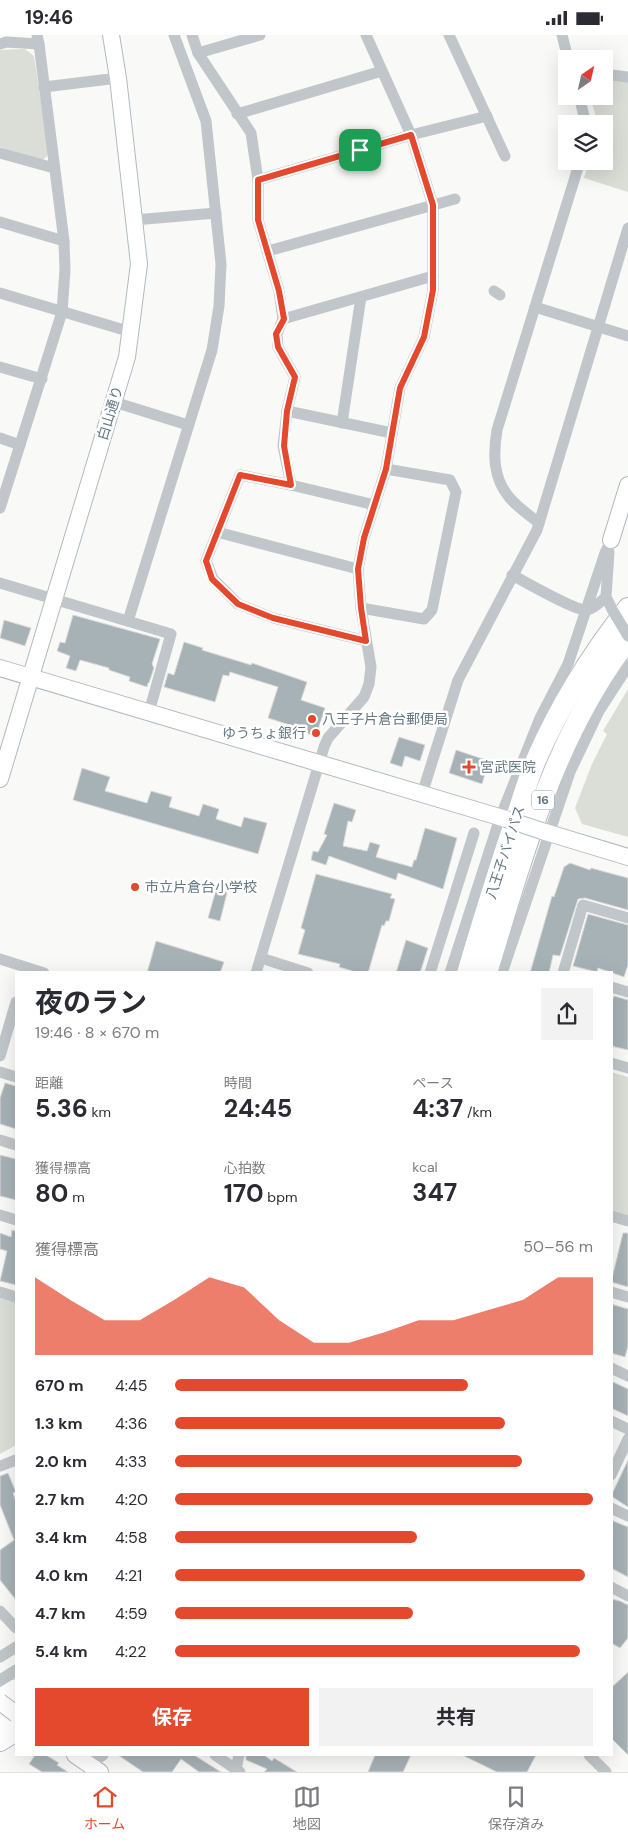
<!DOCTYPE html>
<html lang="ja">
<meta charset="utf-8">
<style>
:root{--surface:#fff;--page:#f2f2f3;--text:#2b2b33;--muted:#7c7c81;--line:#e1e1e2;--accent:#e4482d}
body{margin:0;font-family:"DM Sans","Noto Sans JP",sans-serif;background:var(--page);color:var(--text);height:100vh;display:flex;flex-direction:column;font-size:19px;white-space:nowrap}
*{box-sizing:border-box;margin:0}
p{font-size:16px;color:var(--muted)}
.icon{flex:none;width:28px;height:28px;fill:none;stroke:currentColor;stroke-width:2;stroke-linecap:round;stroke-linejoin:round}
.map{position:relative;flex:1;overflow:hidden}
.side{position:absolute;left:15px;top:936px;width:598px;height:785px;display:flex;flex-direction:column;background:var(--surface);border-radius:0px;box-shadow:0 5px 20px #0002}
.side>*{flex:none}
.needle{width:32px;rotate:34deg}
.fabs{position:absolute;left:558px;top:15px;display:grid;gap:10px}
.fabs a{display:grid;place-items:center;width:55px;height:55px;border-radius:0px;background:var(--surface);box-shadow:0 5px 20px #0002;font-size:25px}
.pin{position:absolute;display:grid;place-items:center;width:42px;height:42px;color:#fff;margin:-21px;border-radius:10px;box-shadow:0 2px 8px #0006}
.round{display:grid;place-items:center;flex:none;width:52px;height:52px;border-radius:0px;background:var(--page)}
.headline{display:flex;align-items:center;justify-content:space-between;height:85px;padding:0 20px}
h1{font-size:28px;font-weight:700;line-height:38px}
.stats{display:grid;grid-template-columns:repeat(3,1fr);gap:8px;height:85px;padding:5px 20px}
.stats div{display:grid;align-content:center}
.stats b{font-size:25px;font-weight:700}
.stats small{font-size:14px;font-weight:400}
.stats p{font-size:14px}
.chart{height:140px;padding:10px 20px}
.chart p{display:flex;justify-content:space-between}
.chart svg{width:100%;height:90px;margin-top:5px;fill:var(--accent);opacity:.7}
.button{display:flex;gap:10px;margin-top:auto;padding:10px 20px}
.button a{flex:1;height:58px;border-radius:0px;background:var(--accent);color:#fff;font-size:20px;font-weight:700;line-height:58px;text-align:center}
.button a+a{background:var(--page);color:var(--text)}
ul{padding:0 20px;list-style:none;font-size:16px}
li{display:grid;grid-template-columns:80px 60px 1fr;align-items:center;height:38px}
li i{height:12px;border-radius:6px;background:var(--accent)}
.status{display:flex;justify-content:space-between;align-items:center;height:35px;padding:0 25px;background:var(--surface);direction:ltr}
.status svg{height:14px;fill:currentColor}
.tab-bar{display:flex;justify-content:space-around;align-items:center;height:70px;border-top:1px solid var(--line);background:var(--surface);font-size:14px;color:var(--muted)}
.tab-bar a{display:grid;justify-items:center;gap:2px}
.tab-bar .current{color:var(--accent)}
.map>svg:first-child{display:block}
.green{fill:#daded6}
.building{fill:#a7b2b6;stroke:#dbdbd9}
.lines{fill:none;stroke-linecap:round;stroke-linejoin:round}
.secondary-casing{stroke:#b2babe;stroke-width:18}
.highway-casing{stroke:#b3b9bc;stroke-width:22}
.street{stroke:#c0c6c9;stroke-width:11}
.secondary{stroke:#fff;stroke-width:16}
.highway{stroke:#fff;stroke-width:20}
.secondary-bridge-casing{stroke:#b2babe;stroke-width:18;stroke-linecap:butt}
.street-bridge{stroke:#c0c6c9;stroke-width:11}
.secondary-bridge{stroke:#fff;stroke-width:16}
.route-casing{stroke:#fff;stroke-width:10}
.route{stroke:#e4482d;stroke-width:6}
.poi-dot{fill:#e4482d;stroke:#fff;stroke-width:2}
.labels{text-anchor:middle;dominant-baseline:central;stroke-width:5;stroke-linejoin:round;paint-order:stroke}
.shield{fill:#fff;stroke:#92a0a8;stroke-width:1}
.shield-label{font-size:12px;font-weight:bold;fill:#647882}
.street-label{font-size:14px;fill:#647882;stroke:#fff}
.poi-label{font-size:14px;fill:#647882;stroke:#fff;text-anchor:start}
</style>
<div class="status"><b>19:46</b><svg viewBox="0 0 49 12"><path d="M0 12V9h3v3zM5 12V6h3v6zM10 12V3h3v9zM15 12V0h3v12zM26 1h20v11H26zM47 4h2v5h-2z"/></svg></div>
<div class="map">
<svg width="628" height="1737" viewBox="0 0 628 1737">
<rect width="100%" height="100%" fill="#f9f9f7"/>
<g class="green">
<polygon points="25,14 34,21 49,119 43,125 0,112 0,15"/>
<polygon points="604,44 628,47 628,157 584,143 589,126 604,126 604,89 596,89 595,78 590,61 604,61"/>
<polygon points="628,654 628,802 582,789 575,773 592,729 607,699 603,696"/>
<polygon points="611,1037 628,1042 628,1183 611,1179"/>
<polygon points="0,1262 16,1267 16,1410 0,1419"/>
</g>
<g class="building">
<polygon points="73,580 160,604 152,629 154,633 149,648 148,648 147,652 129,646 130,642 109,635 109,633 80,625 76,636 66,633 70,621 57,616 60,607 65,608"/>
<polygon points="4,585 31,593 25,611 0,603"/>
<polygon points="184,607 203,613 202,615 251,630 252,628 307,647 301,665 325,673 316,701 298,696 299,693 268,683 278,652 230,637 229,641 223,640 215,667 164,652 168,638 174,640"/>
<polygon points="399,702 425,710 420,726 405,721 402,732 390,728"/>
<polygon points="456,715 489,726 482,749 449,738"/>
<polygon points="82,733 110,742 105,756 147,768 151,756 172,762 169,772 199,781 203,769 219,774 216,784 241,792 244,782 267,788 258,819 73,765"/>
<polygon points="334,768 356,775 352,787 348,786 343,811 367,816 370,807 380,810 376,822 412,832 414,825 416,825 425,793 457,803 443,854 398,838 396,845 329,821 326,830 311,825 313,816 318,817 327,800 324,799"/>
<polygon points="570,828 590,835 591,833 628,843 628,875 585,863 578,864 560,921 553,920 549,938 530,938 552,861 554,862 564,832"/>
<polygon points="316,839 392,859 390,863 395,864 389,886 386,886 384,891 382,890 368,938 359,938 339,932 340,929 298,919 305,895 301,893"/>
<polygon points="217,851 228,854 220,886 208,883"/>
<polygon points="588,879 628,890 628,930 624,942 598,933 597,937 573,931"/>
<polygon points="406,905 428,913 420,938 396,938"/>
<polygon points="156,906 224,927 220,938 147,938"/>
<polygon points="614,961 628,965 628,1015 611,1011 611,968"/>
<polygon points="5,1048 16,1051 16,1094 0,1089 0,1063"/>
<polygon points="0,1120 16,1124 16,1165 0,1161"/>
<polygon points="12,1195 16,1196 16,1250 0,1246 7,1216 0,1214 0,1198 11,1202"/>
<polygon points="623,1198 628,1198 628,1252 611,1247"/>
<polygon points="611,1269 628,1274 628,1311 625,1322 611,1318"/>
<polygon points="611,1346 628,1354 628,1381 611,1373"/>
<polygon points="628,1425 628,1472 611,1461"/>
<polygon points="8,1438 16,1457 13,1458 16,1466 16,1565 0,1545 0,1515 14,1505 0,1470 0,1441"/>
<polygon points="611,1485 628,1492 628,1542 611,1533"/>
<polygon points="611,1564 620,1566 628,1570 628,1603 620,1613 611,1608"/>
<polygon points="628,1637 628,1720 611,1703 611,1653"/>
<polygon points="35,1720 46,1720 59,1728 57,1730 68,1737 42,1737 29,1729"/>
<polygon points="118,1720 194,1720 221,1737 199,1737 181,1724 172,1737 143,1737"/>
<polygon points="246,1720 264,1720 272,1726 274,1723 297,1737 264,1737 267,1734 246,1725"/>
<polygon points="375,1720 411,1720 403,1737 368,1737"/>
<polygon points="462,1720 536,1720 527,1737 497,1737"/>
</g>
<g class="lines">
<defs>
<g id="secondary">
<polyline points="611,505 628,450"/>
<polyline points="0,633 506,784"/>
<polyline points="0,744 127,322 139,229 118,43 111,0"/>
<polyline points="542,796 628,822"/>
<polyline points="75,1720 100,1737"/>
</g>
<g id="highway">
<path d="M467,938C482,888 497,838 514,789C521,768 527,746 536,725C560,670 591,620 628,573"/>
<path d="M487,938C523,822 553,702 628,605"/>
<polyline points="0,1664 16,1654"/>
<polyline points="0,1687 16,1677"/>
<polyline points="0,1706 16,1696"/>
</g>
</defs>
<use href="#secondary" class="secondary-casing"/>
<use href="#highway" class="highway-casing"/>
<g class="street">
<polyline points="192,0 198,18 251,98 258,145 258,185 279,256 283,284"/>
<polyline points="449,0 505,121"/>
<polyline points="562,0 568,24"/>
<polyline points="0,9 6,7 39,9"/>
<polyline points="198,18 260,0"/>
<polyline points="604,39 628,42"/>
<polyline points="44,52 118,43"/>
<polyline points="579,61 586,89"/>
<polyline points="237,79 382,36"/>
<polyline points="0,118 54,133"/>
<polyline points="258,145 411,100 487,81"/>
<polyline points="134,185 216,178"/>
<polyline points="0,187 64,206"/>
<polyline points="268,216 455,164"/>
<polyline points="494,256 500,260"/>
<polyline points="0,258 131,297"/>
<polyline points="535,272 628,301"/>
<polyline points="0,332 42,344"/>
<polyline points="114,367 188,390"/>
<polyline points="287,376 392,398"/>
<polyline points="342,388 361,262"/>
<polyline points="0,403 20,410"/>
<polyline points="291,450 283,411 287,376 295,342 278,312 277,299 283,284 433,241"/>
<polyline points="0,473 62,277 65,235 64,206 39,9 37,0"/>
<path d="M539,488C529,480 517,472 509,462C493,443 493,419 497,395L580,126"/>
<polyline points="217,497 358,534"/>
<polyline points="609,517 606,562 613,576"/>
<path d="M512,540C526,547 575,576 587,575C594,574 601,566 606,562"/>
<polyline points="0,548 171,599 149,677"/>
<polyline points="361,573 424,584 432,575 456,457 450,445 386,434"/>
<polyline points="128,586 212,315 219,271 221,229 206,86 174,0"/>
<polyline points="366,606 273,583 238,569 213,544 206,526 240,440 291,450 375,470"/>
<polyline points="422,759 458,645 537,495 628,193"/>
<polyline points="261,923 308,938"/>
<polyline points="0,924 44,938"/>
<polyline points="256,938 324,712 328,703 364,662 369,649 371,632 361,573 358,534 364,503 386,434 400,353 424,302 433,255 433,170 411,100 366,0"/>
<polyline points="430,938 474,798"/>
<polyline points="450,938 500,783 540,683 568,629 605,518 611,505"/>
<polyline points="502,938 570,737 599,676 628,631"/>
<polyline points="563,938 583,870 628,883"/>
<polyline points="611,952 628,957"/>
<polyline points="0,1021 16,967"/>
<polyline points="611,1028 628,1033"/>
<polyline points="0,1037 16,1042"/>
<polyline points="0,1105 16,1110"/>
<polyline points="0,1180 16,1185"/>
<polyline points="611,1181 628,1186"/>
<polyline points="0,1257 16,1262"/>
<polyline points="611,1257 628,1262"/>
<polyline points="611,1333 628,1341"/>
<polyline points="611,1386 628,1394"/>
<polyline points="0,1431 16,1425"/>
<polyline points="611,1440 628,1404"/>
<polyline points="611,1473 628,1481"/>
<polyline points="611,1552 628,1561"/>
<polyline points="0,1576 16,1593"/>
<polyline points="0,1622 16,1612"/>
<polyline points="0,1645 16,1635"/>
<polyline points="215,1720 240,1737"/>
<polyline points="589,1720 606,1737"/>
<polyline points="89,1729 103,1720"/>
<polyline points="236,1734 239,1720"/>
</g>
<use href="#secondary" class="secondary"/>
<use href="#highway" class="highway"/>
<defs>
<g id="secondary-bridge">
<polyline points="506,784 542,796"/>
<polyline points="0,1667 16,1679"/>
</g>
</defs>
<use href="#secondary-bridge" class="secondary-bridge-casing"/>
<polyline class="street-bridge" points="613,576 628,601"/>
<use href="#secondary-bridge" class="secondary-bridge"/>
</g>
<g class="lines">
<defs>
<polygon id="route" points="411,100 433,170 433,255 424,302 400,353 386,434 364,503 358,534 361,573 366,606 273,583 238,569 212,544 206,526 240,440 291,450 284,411 287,376 295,342 278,312 276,299 284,284 279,256 258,185 258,145"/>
</defs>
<use href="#route" class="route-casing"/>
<use href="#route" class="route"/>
</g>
<g class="poi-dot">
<circle cx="312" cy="684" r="5"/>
<circle cx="316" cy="698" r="5"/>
<path d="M466.5 724.5h5v5h5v5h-5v5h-5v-5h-5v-5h5z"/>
<circle cx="135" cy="852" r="5"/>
</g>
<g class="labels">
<rect class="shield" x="532" y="755.5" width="22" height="19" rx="4"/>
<g class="shield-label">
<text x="543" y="765">16</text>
</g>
<g class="street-label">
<text transform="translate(110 378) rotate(-73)">白山通り</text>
<text transform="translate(505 817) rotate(-72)">八王子バイパス</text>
</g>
<g class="poi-label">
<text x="322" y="684">八王子片倉台郵便局</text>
<text x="306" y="698" text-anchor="end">ゆうちょ銀行</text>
<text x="480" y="732">宮武医院</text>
<text x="145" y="852">市立片倉台小学校</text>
</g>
</g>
</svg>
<div class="fabs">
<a><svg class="needle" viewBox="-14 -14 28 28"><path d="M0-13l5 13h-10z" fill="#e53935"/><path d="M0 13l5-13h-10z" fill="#7c7c81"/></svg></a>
<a><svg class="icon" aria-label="layers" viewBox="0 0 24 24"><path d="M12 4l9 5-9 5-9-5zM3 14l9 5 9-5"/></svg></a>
</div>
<div class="pin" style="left:360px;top:115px;background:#1e9e55"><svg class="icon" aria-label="arrive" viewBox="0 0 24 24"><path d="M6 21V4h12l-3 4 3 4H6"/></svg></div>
<section class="side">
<div class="headline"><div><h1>夜のラン</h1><p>19:46 · 8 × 670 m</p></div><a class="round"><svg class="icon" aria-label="share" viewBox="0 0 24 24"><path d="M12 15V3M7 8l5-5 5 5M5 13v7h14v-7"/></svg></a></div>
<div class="stats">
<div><p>距離</p><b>5.36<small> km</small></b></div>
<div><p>時間</p><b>24:45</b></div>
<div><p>ペース</p><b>4:37<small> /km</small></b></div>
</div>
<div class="stats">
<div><p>獲得標高</p><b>80<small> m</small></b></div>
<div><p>心拍数</p><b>170<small> bpm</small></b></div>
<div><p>kcal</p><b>347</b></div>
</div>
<div class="chart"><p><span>獲得標高</span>50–56 m</p>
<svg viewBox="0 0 160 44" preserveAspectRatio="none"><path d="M0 44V6L10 17L20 27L30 27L40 17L50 6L60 11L70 27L80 38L90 38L100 33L110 27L120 27L130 22L140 17L150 6L160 6V44z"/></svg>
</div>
<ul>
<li><b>670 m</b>4:45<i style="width:70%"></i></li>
<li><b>1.3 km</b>4:36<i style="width:79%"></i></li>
<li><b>2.0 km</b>4:33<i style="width:83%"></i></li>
<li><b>2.7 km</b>4:20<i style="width:100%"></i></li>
<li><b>3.4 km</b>4:58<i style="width:58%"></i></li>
<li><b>4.0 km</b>4:21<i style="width:98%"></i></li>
<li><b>4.7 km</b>4:59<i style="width:57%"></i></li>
<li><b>5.4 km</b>4:22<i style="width:97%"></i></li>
</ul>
<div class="button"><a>保存</a><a>共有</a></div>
</section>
</div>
<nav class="tab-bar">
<a class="current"><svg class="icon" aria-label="home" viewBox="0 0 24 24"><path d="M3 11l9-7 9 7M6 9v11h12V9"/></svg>ホーム</a>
<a><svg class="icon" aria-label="map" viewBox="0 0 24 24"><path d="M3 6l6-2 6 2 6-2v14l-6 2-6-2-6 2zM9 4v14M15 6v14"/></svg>地図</a>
<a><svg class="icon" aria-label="saved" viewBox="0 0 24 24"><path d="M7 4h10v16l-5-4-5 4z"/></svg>保存済み</a>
</nav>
